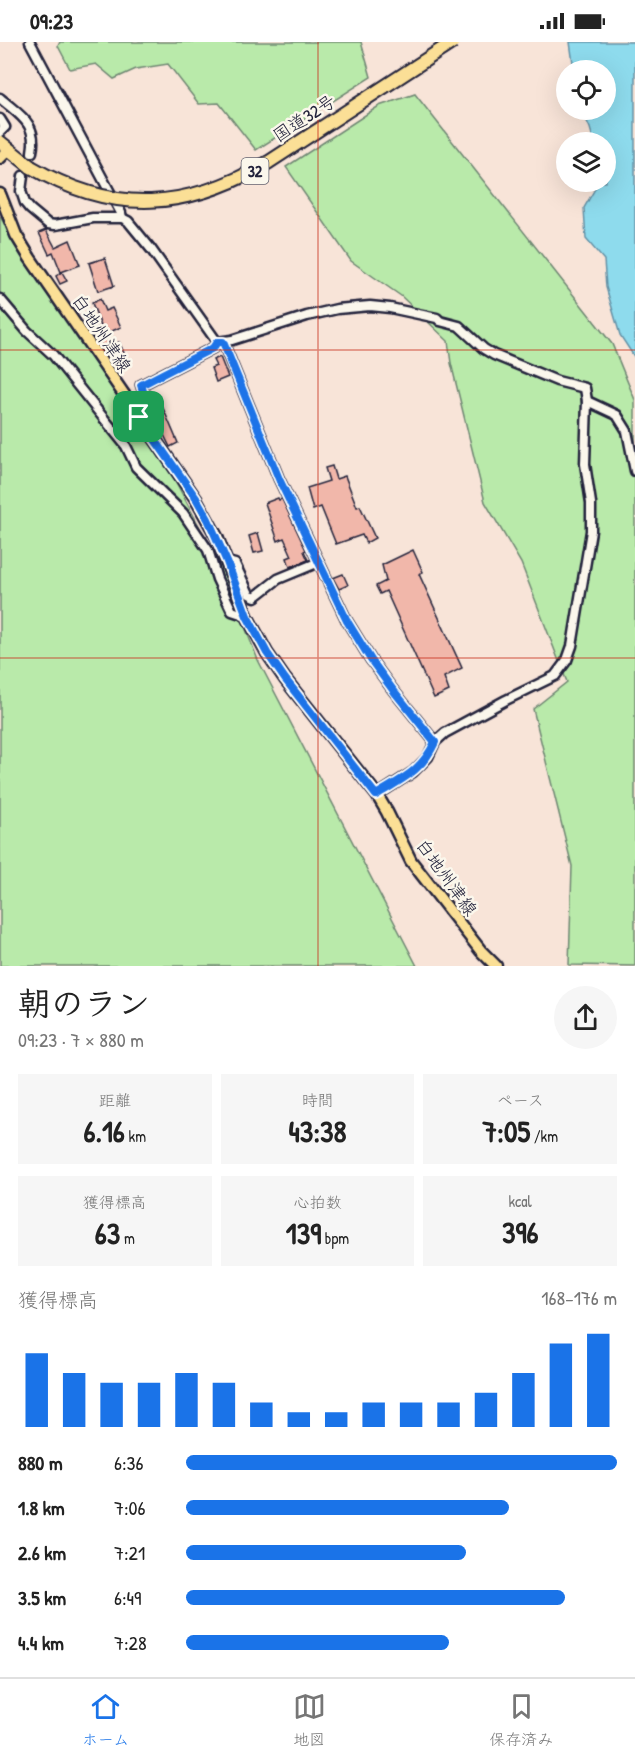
<!DOCTYPE html>
<html lang="ja">
<meta charset="utf-8">
<style>
:root{--surface:#fff;--page:#f6f6f6;--text:#222;--muted:#767676;--line:#e0e0e0;--accent:#1a73e8}
body{margin:0;font-family:"Patrick Hand","Klee One",sans-serif;background:var(--page);color:var(--text);height:100vh;display:flex;flex-direction:column;font-size:22px;white-space:nowrap}
*{box-sizing:border-box;margin:0}
p{font-size:20px;color:var(--muted)}
.icon{flex:none;width:33px;height:33px;fill:none;stroke:currentColor;stroke-width:2;stroke-linecap:round;stroke-linejoin:round}
.map{position:relative;height:924px;overflow:hidden}
.sheet{display:flex;flex-direction:column;background:var(--surface);flex:1}
.sheet>*{flex:none}
.tools{position:absolute;left:556px;top:18px;display:grid;gap:12px}
.tools a{display:grid;place-items:center;width:60px;height:60px;border-radius:50%;background:var(--surface);box-shadow:0 6px 24px #0002;font-size:30px}
.pin{position:absolute;display:grid;place-items:center;width:51px;height:51px;color:#fff;margin:-26px;border-radius:12px;box-shadow:0 3px 9px #0006}
.round{display:grid;place-items:center;flex:none;width:63px;height:63px;border-radius:32px;background:var(--page)}
.overview{display:flex;align-items:center;justify-content:space-between;height:102px;padding:0 18px}
h1{font-size:33px;font-weight:700;line-height:45px}
.metrics{display:grid;grid-template-columns:repeat(3,1fr);gap:9px;height:102px;padding:6px 18px}
.metrics div{display:grid;align-content:center;border-radius:0px;background:var(--page);text-align:center}
.metrics b{font-size:30px;font-weight:700}
.metrics small{font-size:16px;font-weight:400}
.metrics p{font-size:16px}
.chart{height:168px;padding:12px 18px}
.chart p{display:flex;justify-content:space-between}
.chart svg{width:100%;height:108px;margin-top:6px;stroke:var(--accent);stroke-width:6}
ul{padding:0 18px;list-style:none;font-size:20px}
li{display:grid;grid-template-columns:96px 72px 1fr;align-items:center;height:45px}
li i{height:15px;border-radius:8px;background:var(--accent)}
.status{display:flex;justify-content:space-between;align-items:center;height:42px;padding:0 30px;background:var(--surface);direction:ltr}
.status svg{height:16px;fill:currentColor}
.tabs{display:flex;justify-content:space-around;align-items:center;height:84px;border-top:2px solid var(--line);background:var(--surface);font-size:16px;color:var(--muted)}
.tabs a{display:grid;justify-items:center;gap:3px}
.tabs .current{color:var(--accent)}
.map>svg:first-child{display:block}
.green{fill:#b9eaaa;stroke:#6e8672;stroke-width:1.5}
.water{fill:#8edbed;stroke:#6391a6;stroke-width:1.5}
.building{fill:#f1b7aa;stroke:#22223b;stroke-width:1.5}
.lines{fill:none;stroke-linecap:round;stroke-linejoin:round}
.minor-casing{stroke:#22223b;stroke-width:13}
.major-casing{stroke:#22223b;stroke-width:15}
.highway-casing{stroke:#22223b;stroke-width:16}
.minor{stroke:#fbf7ec;stroke-width:8}
.major{stroke:#fbdf96;stroke-width:10}
.highway{stroke:#fbdf96;stroke-width:12}
.highway-bridge-casing{stroke:#22223b;stroke-width:16;stroke-linecap:butt}
.highway-bridge{stroke:#fbdf96;stroke-width:12}
.route-casing{stroke:#fff;stroke-width:12}
.route{stroke:#1a73e8;stroke-width:8}
.grid{fill:none;stroke:#c8321e;stroke-width:1.5;stroke-opacity:0.55}
.labels{text-anchor:middle;dominant-baseline:central;stroke-width:5;stroke-linejoin:round;paint-order:stroke}
.shield{fill:#fbf7ec;stroke:#636270;stroke-width:1.5}
.shield-label{font-size:16px;font-weight:bold;fill:#22223b}
.street-label{font-size:18px;fill:#22223b;stroke:#fbf7ec}
</style>
<div class="status"><b>09:23</b><svg viewBox="0 0 49 12"><path d="M0 12V9h3v3zM5 12V6h3v6zM10 12V3h3v9zM15 12V0h3v12zM26 1h20v11H26zM47 4h2v5h-2z"/></svg></div>
<div class="map">
<svg width="635" height="924" viewBox="0 0 635 924">
<rect width="100%" height="100%" fill="#f8e4d8"/>
<filter id="ink" filterUnits="userSpaceOnUse"><feTurbulence type="fractalNoise" baseFrequency=".0167" numOctaves="2"/><feDisplacementMap in="SourceGraphic" scale="12" xChannelSelector="R" yChannelSelector="G"/><feConvolveMatrix kernelMatrix="1 2 1 2 8 2 1 2 1" color-interpolation-filters="sRGB"/></filter>
<g filter="url(#ink)">
<g class="green">
<polygon points="60,0 361,0 371,35 256,108 219,61 199,62 168,22 136,27 114,37 96,22 70,27 58,4"/>
<polygon points="415,52 612,302 635,358 635,924 569,923 572,824 533,667 567,640 521,521 485,460 451,321 448,299 401,254 351,219 286,125 379,64"/>
<polygon points="0,174 14,200 170,429 222,527 258,618 417,924 0,924"/>
</g>
<polygon class="water" points="570,0 635,0 635,316 620,293 606,245 604,218 586,197 584,166 599,140 606,140 606,100 594,100 590,86 582,68 606,68 606,28 574,28"/>
<g class="building">
<polygon points="46,188 55,205 70,198 80,223 61,230 53,210 49,212 39,191"/>
<polygon points="105,216 114,244 98,249 89,221"/>
<polygon points="62,230 67,239 60,242 56,234"/>
<polygon points="100,257 105,269 112,266 121,285 105,292 110,301 102,305 92,289 101,284 92,261"/>
<polygon points="119,300 125,313 117,317 110,304"/>
<polygon points="220,315 228,335 216,340 211,326 216,324 213,318"/>
<polygon points="163,366 178,401 170,405 162,389 158,389 151,372"/>
<polygon points="332,424 336,437 345,434 357,465 360,464 375,496 366,501 362,493 336,502 321,465 313,468 307,446 329,439 325,426"/>
<polygon points="278,456 279,458 282,457 306,508 304,509 308,518 290,525 287,516 292,514 284,496 278,499 265,461"/>
<polygon points="258,491 263,509 254,511 249,494"/>
<polygon points="413,508 423,530 419,532 462,626 444,635 449,649 434,656 386,549 380,552 376,544 386,539 382,523"/>
<polygon points="343,532 348,543 339,547 333,536"/>
</g>
<g class="lines">
<defs>
<g id="minor">
<polyline points="30,0 121,171 122,176"/>
<path d="M0,56C19,73 38,81 32,110"/>
<polyline points="0,77 5,85 0,90"/>
<polyline points="23,134 21,149 25,161 30,167 48,182 55,183 93,176 122,176 128,179 151,207 217,300"/>
<polyline points="0,257 27,289 53,313 126,404 136,425 183,471 208,508 217,537 232,569 247,574"/>
<polyline points="223,300 279,437 347,579 371,618 393,648 435,700"/>
<polyline points="587,359 617,373 627,389 635,429"/>
<polyline points="139,375 148,364 141,343 213,306 217,300 232,298 307,274 337,267 370,264 390,266 437,276 440,279 459,284 484,307 494,313 557,339 585,346 587,359 585,422 591,461 591,489 572,604 567,618 555,634 506,658 445,691 435,700 428,715 413,730 377,753"/>
<polyline points="227,520 235,522 249,552 255,555 278,537 319,520"/>
</g>
<g id="major">
<polyline points="0,116 8,108"/>
<polyline points="0,152 16,193 30,216 196,457 217,495 247,574 267,611 285,637 377,753 387,770 411,819 481,909 496,924"/>
</g>
<polyline id="highway" points="0,100 31,125"/>
</defs>
<use href="#minor" class="minor-casing"/>
<use href="#major" class="major-casing"/>
<use href="#highway" class="highway-casing"/>
<use href="#minor" class="minor"/>
<use href="#major" class="major"/>
<use href="#highway" class="highway"/>
<defs>
<path id="highway-bridge" d="M31,125C115,174 188,168 269,120L453,0"/>
</defs>
<use href="#highway-bridge" class="highway-bridge-casing"/>
<use href="#highway-bridge" class="highway-bridge"/>
</g>
</g>
<g class="lines" filter="url(#ink)">
<defs>
<path id="route" d="M217,300H223L279,437L347,579L371,618L393,648L435,700C422,729 402,737 376,753L285,637L267,611L247,574L227,520L208,477L196,456L139,375L148,364L141,343L213,306Z"/>
</defs>
<use href="#route" class="route-casing"/>
<use href="#route" class="route"/>
</g>
<path class="grid" d="M318,0V924M0,308H635M0,616H635"/>
<g class="labels">
<rect class="shield" x="241.5" y="116" width="27" height="26" rx="4.5"/>
<g class="shield-label">
<text x="255" y="129">32</text>
</g>
<g class="street-label">
<text transform="translate(304 76) rotate(-33)">国道32号</text>
<text transform="translate(102 291) rotate(56)">白地州津線</text>
<text transform="translate(447 835) rotate(54)">白地州津線</text>
</g>
</g>
</svg>
<div class="tools">
<a><svg class="icon" aria-label="locate" viewBox="0 0 24 24"><circle cx="12" cy="12" r="6"/><path d="M12 2v4M12 18v4M2 12h4M18 12h4"/></svg></a>
<a><svg class="icon" aria-label="layers" viewBox="0 0 24 24"><path d="M12 4l9 5-9 5-9-5zM3 14l9 5 9-5"/></svg></a>
</div>
<div class="pin" style="left:139px;top:375px;background:#1e9e55"><svg class="icon" aria-label="arrive" viewBox="0 0 24 24"><path d="M6 21V4h12l-3 4 3 4H6"/></svg></div>
</div>
<section class="sheet">
<div class="overview"><div><h1>朝のラン</h1><p>09:23 · 7 × 880 m</p></div><a class="round"><svg class="icon" aria-label="share" viewBox="0 0 24 24"><path d="M12 15V3M7 8l5-5 5 5M5 13v7h14v-7"/></svg></a></div>
<div class="metrics">
<div><p>距離</p><b>6.16<small> km</small></b></div>
<div><p>時間</p><b>43:38</b></div>
<div><p>ペース</p><b>7:05<small> /km</small></b></div>
</div>
<div class="metrics">
<div><p>獲得標高</p><b>63<small> m</small></b></div>
<div><p>心拍数</p><b>139<small> bpm</small></b></div>
<div><p>kcal</p><b>396</b></div>
</div>
<div class="chart"><p><span>獲得標高</span>168–176 m</p>
<svg viewBox="0 0 160 44" preserveAspectRatio="none"><path d="M5 44V14M15 44V22M25 44V26M35 44V26M45 44V22M55 44V26M65 44V34M75 44V38M85 44V38M95 44V34M105 44V34M115 44V34M125 44V30M135 44V22M145 44V10M155 44V6"/></svg>
</div>
<ul>
<li><b>880 m</b>6:36<i style="width:100%"></i></li>
<li><b>1.8 km</b>7:06<i style="width:75%"></i></li>
<li><b>2.6 km</b>7:21<i style="width:65%"></i></li>
<li><b>3.5 km</b>6:49<i style="width:88%"></i></li>
<li><b>4.4 km</b>7:28<i style="width:61%"></i></li>
</ul>
</section>
<nav class="tabs">
<a class="current"><svg class="icon" aria-label="home" viewBox="0 0 24 24"><path d="M3 11l9-7 9 7M6 9v11h12V9"/></svg>ホーム</a>
<a><svg class="icon" aria-label="map" viewBox="0 0 24 24"><path d="M3 6l6-2 6 2 6-2v14l-6 2-6-2-6 2zM9 4v14M15 6v14"/></svg>地図</a>
<a><svg class="icon" aria-label="saved" viewBox="0 0 24 24"><path d="M7 4h10v16l-5-4-5 4z"/></svg>保存済み</a>
</nav>
